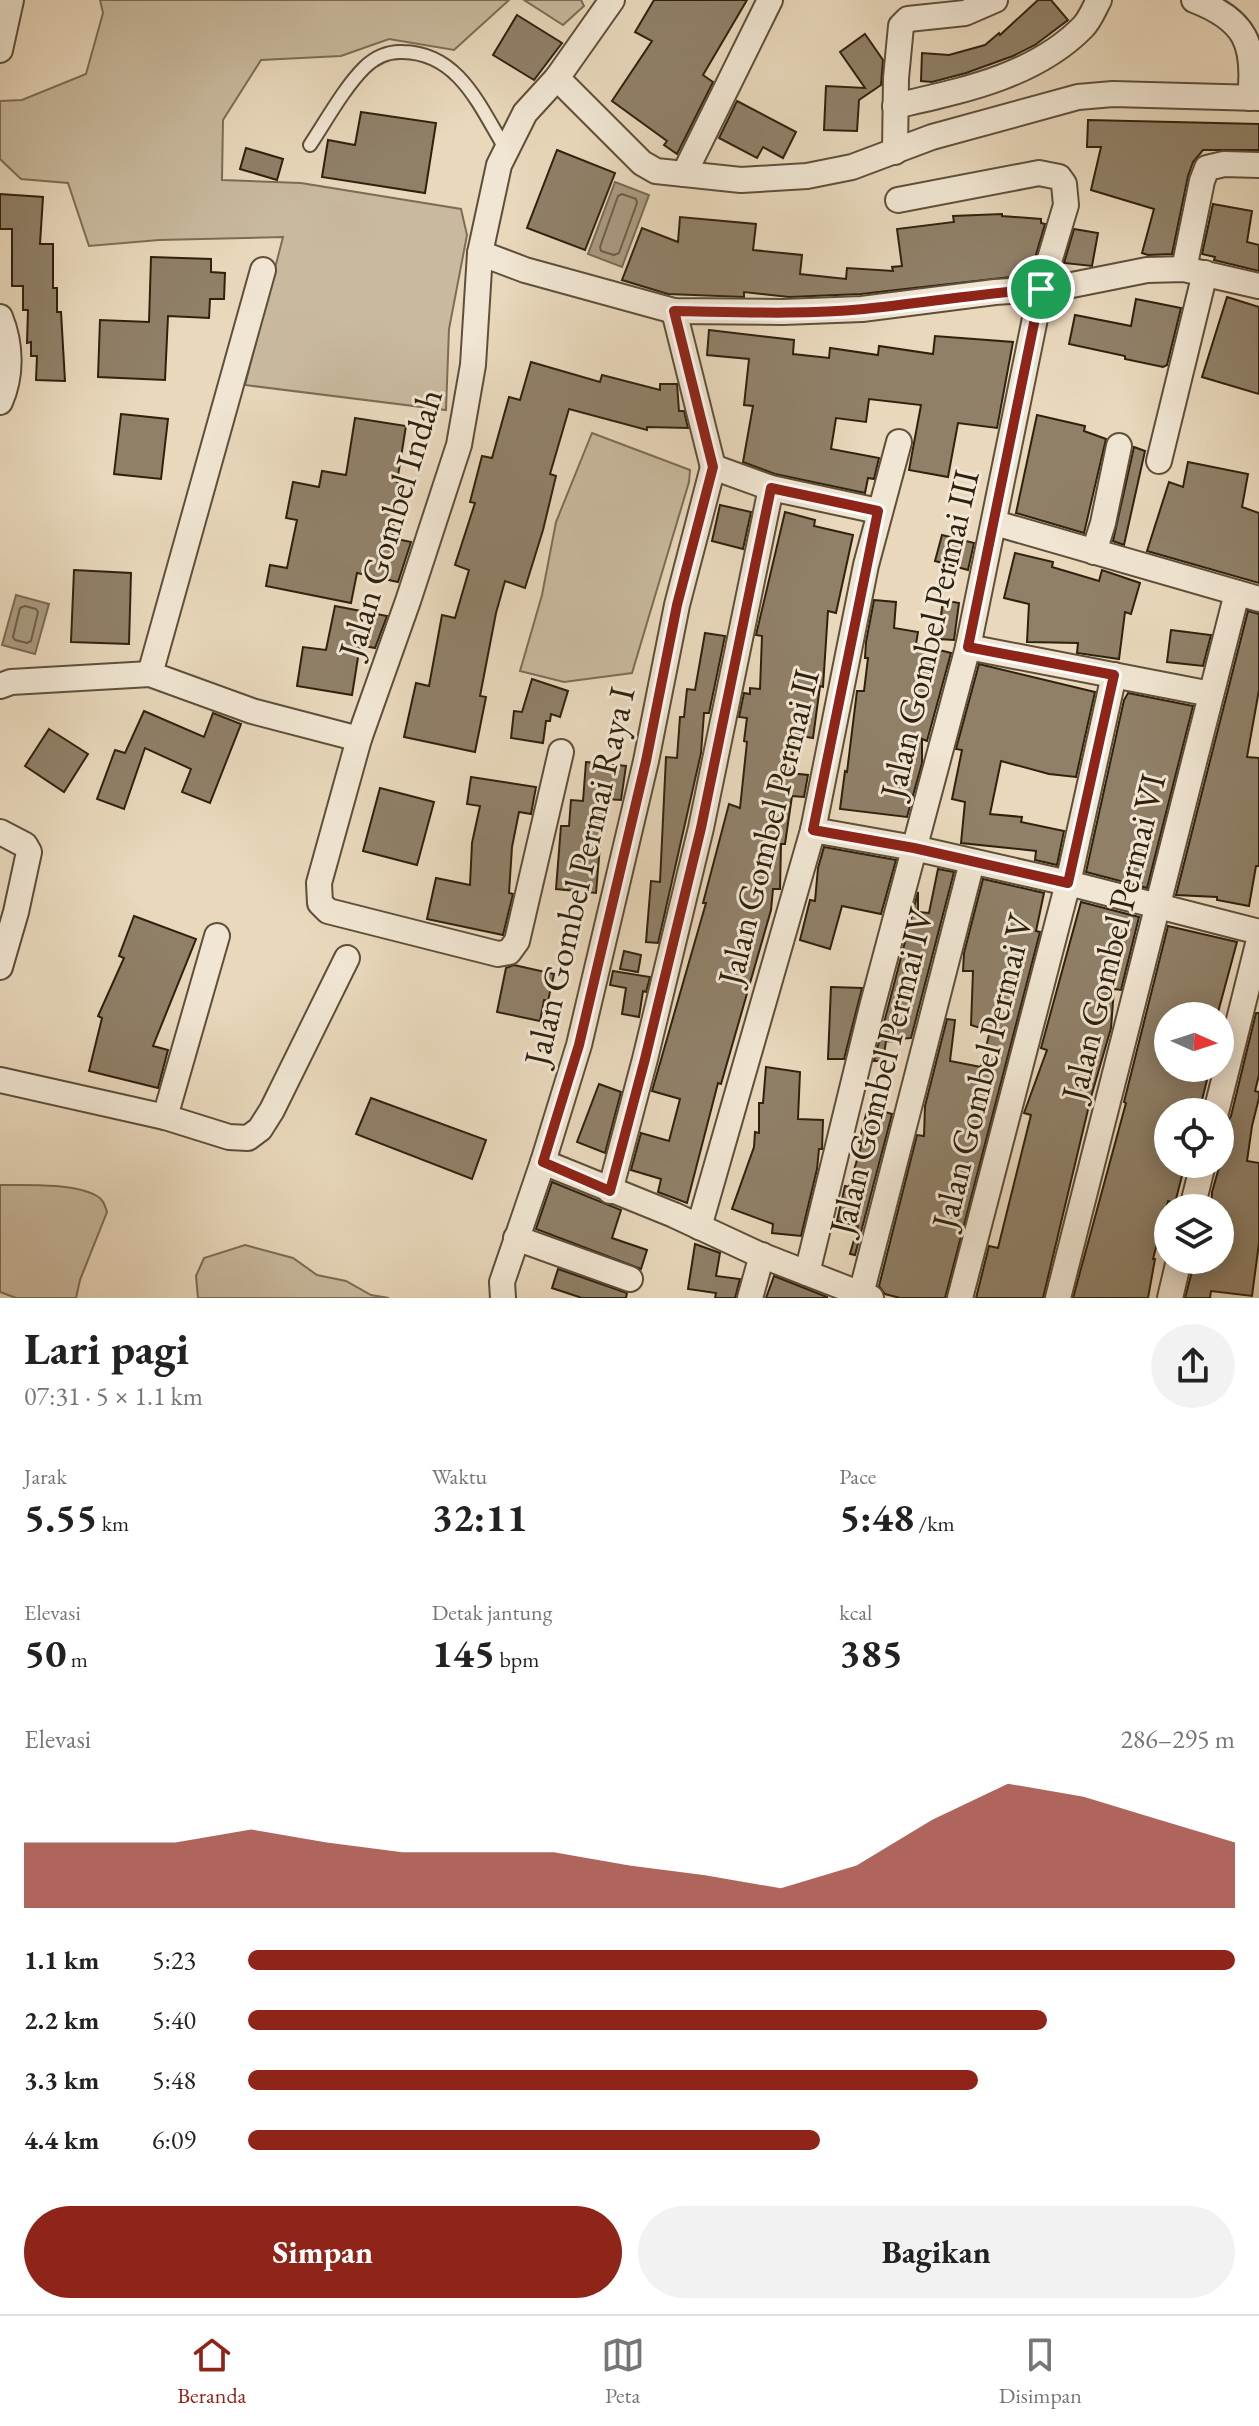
<!DOCTYPE html>
<html lang="id">
<meta charset="utf-8">
<style>
:root{--surface:#fff;--page:#f2f2f2;--text:#222;--muted:#767676;--line:#e0e0e0;--accent:#8f2418}
body{margin:0;font-family:"EB Garamond",serif;background:var(--page);color:var(--text);height:100vh;display:flex;flex-direction:column;font-size:30px;white-space:nowrap}
*{box-sizing:border-box;margin:0}
p{font-size:26px;color:var(--muted)}
.icon{flex:none;width:44px;height:44px;fill:none;stroke:currentColor;stroke-width:2;stroke-linecap:round;stroke-linejoin:round}
.map{position:relative;height:1298px;overflow:hidden}
.details{display:flex;flex-direction:column;background:var(--surface);flex:1}
.details>*{flex:none}
.needle{width:52px;rotate:93deg}
.tools{position:absolute;left:1154px;top:1002px;display:grid;gap:16px}
.tools a{display:grid;place-items:center;width:80px;height:80px;border-radius:50%;background:var(--surface);box-shadow:0 4px 20px #0003;font-size:40px}
.pin{position:absolute;display:grid;place-items:center;width:68px;height:68px;color:#fff;margin:-34px;border:4px solid #fff;border-radius:50%;box-shadow:0 2px 8px #0007}
.round{display:grid;place-items:center;flex:none;width:84px;height:84px;border-radius:42px;background:var(--page)}
.overview{display:flex;align-items:center;justify-content:space-between;height:136px;padding:0 24px}
h1{font-size:44px;font-weight:700;line-height:60px}
.stats{display:grid;grid-template-columns:repeat(3,1fr);gap:12px;height:136px;padding:8px 24px}
.stats div{display:grid;align-content:center}
.stats b{font-size:40px;font-weight:700}
.stats small{font-size:22px;font-weight:400}
.stats p{font-size:22px}
.chart{height:224px;padding:16px 24px}
.chart p{display:flex;justify-content:space-between}
.chart svg{width:100%;height:144px;margin-top:8px;fill:var(--accent);opacity:.7}
.button{display:flex;gap:16px;margin-top:auto;padding:16px 24px}
.button a{flex:1;height:92px;border-radius:48px;background:var(--accent);color:#fff;font-size:32px;font-weight:700;line-height:92px;text-align:center}
.button a+a{background:var(--page);color:var(--text)}
ul{padding:0 24px;list-style:none;font-size:26px}
li{display:grid;grid-template-columns:128px 96px 1fr;align-items:center;height:60px}
li i{height:20px;border-radius:10px;background:var(--accent)}
.menu{display:flex;justify-content:space-around;align-items:center;height:112px;border-top:2px solid var(--line);background:var(--surface);font-size:22px;color:var(--muted)}
.menu a{display:grid;justify-items:center;gap:4px}
.menu .selected{color:var(--accent)}
.map>svg:first-child{display:block}
.green{fill:#c9b99e;stroke:#7c6d56;stroke-width:2}
.water{fill:#aa9a81;stroke:#796a53;stroke-width:2}
.lines{fill:none;stroke-linecap:round;stroke-linejoin:round}
.shore{stroke:#6c5e48;stroke-width:2}
.building{fill:#908068;stroke:#2f210e;stroke-width:2}
.service-casing{stroke:#5e4f3a;stroke-width:16}
.minor-casing{stroke:#5e4f3a;stroke-width:28}
.service{stroke:#f1e6d3;stroke-width:12}
.minor{stroke:#f1e6d3;stroke-width:24}
.route-casing{stroke:#fff;stroke-width:16}
.route{stroke:#8f2418;stroke-width:10}
.labels{text-anchor:middle;dominant-baseline:central;stroke-width:6;stroke-linejoin:round;paint-order:stroke}
.street-label{font-size:36px;fill:#2f210e;stroke:#f1e6d3}
</style>
<div class="map">
<svg width="1259" height="1298" viewBox="0 0 1259 1298">
<rect width="100%" height="100%" fill="#e9d8bc"/>
<filter id="stains"><feTurbulence type="fractalNoise" baseFrequency=".0025" numOctaves="4"/><feColorMatrix values="0 0 0 0 .2 0 0 0 0 .09 0 0 0 0 .02 0 0 0 .5 -.17"/></filter>
<radialGradient id="worn" r=".72"><stop offset=".6" stop-color="#630" stop-opacity="0"/><stop offset="1" stop-color="#630" stop-opacity=".3"/></radialGradient>
<g class="green">
<polygon points="100,0 509,0 454,50 389,39 341,56 261,60 223,120 222,180 301,183 461,209 467,235 449,329 446,410 245,385 283,237 159,240 89,246 68,183 21,179 0,159 0,101 22,100 86,74 103,13"/>
<polygon points="524,0 581,0 584,6 563,25"/>
<polygon points="592,433 690,470 689,482 632,673 564,682 520,671 542,595 556,522"/>
<path d="M0,1185C27,1185 74,1183 97,1196C104,1200 105,1206 107,1212L80,1280L76,1298H16L0,1292Z"/>
<polygon points="245,1245 293,1258 317,1275 346,1281 371,1295 389,1298 198,1298 196,1276 204,1258"/>
</g>
<g class="water">
<polygon points="615,182 649,195 622,267 588,254"/>
<polygon points="16,595 49,604 35,654 2,645"/>
</g>
<g class="lines">
<g class="shore">
<polygon points="622,194 636,199 637,203 619,253 614,255 601,251 600,247 618,196"/>
<polygon points="25,606 36,609 38,612 31,641 27,643 15,640 13,637 20,608"/>
</g>
</g>
<g class="building">
<polygon points="654,0 747,0 703,75 713,82 677,154 664,145 667,141 612,101 652,41 635,32"/>
<polygon points="1038,0 1051,0 1068,20 1035,45 1013,56 966,73 932,82 921,81 922,53 949,55 985,45 999,33 1000,35"/>
<polygon points="517,15 562,43 534,80 493,55"/>
<polygon points="865,34 883,60 881,85 859,100 857,131 824,130 826,86 865,88 840,52"/>
<polygon points="737,101 796,132 783,158 763,147 757,158 719,138"/>
<polygon points="361,112 436,123 425,193 322,177 328,140 355,145"/>
<polygon points="1088,120 1259,124 1259,150 1203,150 1193,162 1188,176 1172,254 1148,255 1142,253 1154,209 1091,190 1101,147 1087,147"/>
<polygon points="246,148 283,159 277,180 240,169"/>
<polygon points="557,150 615,173 585,250 527,228"/>
<polygon points="0,194 43,197 40,244 53,244 53,288 57,288 57,312 61,312 65,381 36,380 37,356 31,356 31,342 27,343 28,310 23,310 23,286 12,286 12,229 0,229"/>
<polygon points="1213,204 1252,211 1247,242 1259,245 1259,271 1214,260 1215,257 1202,254"/>
<polygon points="1002,214 1002,216 1041,219 1041,223 1045,224 1030,275 861,294 789,297 744,292 744,297 668,294 622,280 642,228 678,242 680,217 756,224 753,250 802,255 800,274 846,279 847,268 893,271 892,267 902,266 897,229 954,222 953,216"/>
<polygon points="1074,229 1098,233 1092,266 1064,263"/>
<polygon points="151,257 211,259 211,272 225,273 224,299 210,299 209,318 168,316 165,380 98,377 100,320 149,322"/>
<polygon points="1227,297 1259,307 1259,394 1202,377"/>
<polygon points="1136,299 1181,308 1167,365 1163,367 1125,359 1125,356 1069,344 1075,315 1131,326"/>
<polygon points="709,330 794,340 793,354 829,358 830,348 878,355 879,346 933,354 935,336 1013,342 997,428 958,423 948,477 909,470 921,405 869,399 866,422 836,418 831,449 879,458 874,479 868,478 865,493 775,474 743,462 753,406 744,405 749,359 707,355"/>
<polygon points="531,362 600,382 602,375 660,390 660,384 677,384 679,411 684,411 688,428 647,427 647,430 569,409 550,474 556,476 543,530 525,588 505,581 496,613 480,696 486,697 475,752 404,737 416,683 429,686 442,615 455,618 469,570 455,565 475,503 470,502 482,456 492,458 509,397 520,400"/>
<polygon points="121,414 168,419 161,479 114,474"/>
<polygon points="1037,415 1085,426 1084,431 1106,439 1084,533 1016,513"/>
<polygon points="355,418 406,426 397,482 400,482 392,538 411,542 398,582 357,573 351,603 266,586 270,565 287,568 297,520 286,518 293,482 319,487 322,471 346,475"/>
<polygon points="1134,447 1145,451 1124,545 1113,541"/>
<polygon points="1188,462 1248,474 1242,507 1259,513 1259,583 1147,551 1169,482 1183,487"/>
<polygon points="720,505 751,512 743,549 712,541"/>
<polygon points="785,512 815,520 814,526 853,535 836,613 828,611 823,687 820,686 813,738 795,735 790,773 808,775 804,797 792,796 785,844 781,844 780,889 773,889 771,910 721,1084 718,1083 687,1203 658,1192 661,1179 631,1170 641,1133 669,1141 680,1099 652,1091 706,903 703,903 729,804 740,808 747,742 744,741 747,718 739,717 744,693 750,694 750,688 760,689 762,636 756,635"/>
<polygon points="942,535 974,543 968,570 935,561"/>
<polygon points="1015,553 1053,562 1052,567 1099,581 1102,570 1140,583 1131,614 1125,612 1119,659 1077,653 1078,643 1027,642 1029,604 1004,598"/>
<polygon points="74,570 131,573 129,644 71,642"/>
<polygon points="874,600 896,602 894,628 918,632 916,644 951,653 927,741 922,739 922,763 907,817 840,809 845,771 847,772 857,691 864,691 868,658 865,658 866,642"/>
<polygon points="943,600 959,603 954,640 938,639"/>
<polygon points="335,606 387,616 375,648 360,645 352,695 297,686 303,647 326,650"/>
<polygon points="1248,611 1259,614 1259,690 1247,757 1259,758 1259,866 1256,866 1249,906 1217,900 1217,897 1176,895"/>
<polygon points="1171,630 1211,635 1203,666 1167,662"/>
<polygon points="705,633 725,636 709,713 704,713 701,753 658,943 646,942 651,881 660,882 666,757 677,758 680,717 684,717 687,689 695,690"/>
<polygon points="979,664 1095,692 1076,777 1049,774 1001,761 990,814 1022,817 1021,822 1064,831 1057,865 1035,860 1036,851 961,843 965,802 952,799 962,750 956,749"/>
<polygon points="532,679 568,691 560,717 551,714 550,721 546,721 543,743 511,738 514,711 522,712"/>
<polygon points="1128,693 1193,706 1147,888 1086,872 1124,700"/>
<polygon points="144,711 204,737 213,713 241,724 210,803 182,792 191,769 145,748 124,809 97,799 115,750 125,753"/>
<polygon points="49,729 88,754 64,792 25,766"/>
<polygon points="586,762 626,766 621,800 604,799 596,893 556,889 561,826 569,826 571,800 583,801"/>
<polygon points="471,777 536,787 531,814 519,812 512,847 509,893 513,894 503,935 427,919 436,878 470,885 472,843 480,806 467,804"/>
<polygon points="380,788 434,802 417,865 363,851"/>
<polygon points="824,847 896,860 881,914 842,906 830,949 800,940 810,900 815,901 818,868"/>
<polygon points="938,869 954,872 911,1038 896,1039 896,1042 886,1041 883,1061 874,1061 918,892 918,912 929,913"/>
<polygon points="983,879 1044,893 1036,931 1040,932 945,1298 900,1298 885,1294 879,1286 917,1135 924,1136 925,1106 947,1019 955,1020 950,1061 981,1067 990,1031 971,1025 973,971 963,971 964,953"/>
<polygon points="1081,902 1139,917 1121,990 1114,989 1111,1028 1091,1097 1043,1298 976,1298 989,1246 998,1248 1031,1115 1024,1113 1047,1050 1041,1048"/>
<polygon points="134,916 196,939 153,1046 168,1050 158,1088 89,1071 102,1018 98,1016 124,958 119,956"/>
<polygon points="1168,926 1237,942 1217,1016 1168,1016 1168,1068 1210,1068 1199,1112 1168,1112 1168,1164 1185,1164 1175,1203 1168,1201 1153,1259 1155,1259 1148,1298 1073,1298 1126,1103 1124,1102"/>
<polygon points="624,951 641,955 638,972 620,969"/>
<polygon points="514,965 554,974 548,1001 544,1000 540,1021 497,1012 506,968"/>
<polygon points="613,971 650,977 646,992 643,991 639,1017 622,1014 626,988 610,985"/>
<polygon points="831,987 862,988 844,1059 828,1059"/>
<polygon points="1256,1013 1259,1013 1259,1075 1255,1091 1259,1092 1259,1098 1252,1126 1247,1161 1259,1163 1259,1243 1252,1296 1211,1291 1210,1298 1185,1298 1195,1260 1220,1260 1220,1208 1211,1208 1212,1192 1220,1164 1223,1130 1231,1116"/>
<polygon points="766,1067 800,1072 798,1119 823,1120 822,1149 819,1149 817,1169 801,1236 772,1233 773,1224 732,1209 754,1147 755,1132 759,1133 759,1103 763,1103"/>
<polygon points="599,1084 621,1092 605,1153 577,1142"/>
<polygon points="371,1098 486,1140 472,1179 356,1134"/>
<polygon points="868,1107 892,1114 855,1255 850,1254 858,1226 837,1221 845,1186 849,1187 862,1143 859,1142"/>
<polygon points="552,1182 621,1210 612,1238 647,1250 641,1269 536,1229"/>
<polygon points="695,1244 720,1253 716,1276 740,1279 735,1298 715,1298 716,1293 688,1289"/>
<polygon points="558,1269 627,1293 626,1298 582,1298 552,1288"/>
<polygon points="774,1276 827,1297 827,1298 766,1298"/>
</g>
<g class="lines">
<defs>
<path id="service" d="M310,145C326,121 344,88 364,68C374,58 388,51 403,52C459,53 480,107 505,148"/>
<g id="minor">
<path d="M1194,0C1246,20 1256,44 1250,98"/>
<polyline points="0,50 11,0"/>
<polyline points="557,78 642,163 656,171 741,180 807,176 852,167 932,137 1078,97 1113,94 1259,98"/>
<path d="M895,106C960,91 1034,77 1083,27C1090,20 1094,9 1099,0"/>
<polyline points="895,152 896,78 901,26 908,19 965,13 995,0"/>
<polyline points="684,174 770,0"/>
<polyline points="480,253 525,270 674,311 783,312 862,309 995,292 1057,288 1147,270 1184,269 1259,286"/>
<polyline points="1184,269 1202,181 1207,168 1224,164 1259,165"/>
<polyline points="674,311 713,467 771,488 878,511"/>
<path d="M0,317C11,344 12,375 0,402"/>
<polyline points="1159,461 1205,273"/>
<polyline points="995,523 1259,599"/>
<polyline points="1094,552 1103,523 1119,446"/>
<polyline points="968,647 1211,694"/>
<polyline points="150,674 263,270"/>
<polyline points="0,686 11,682 150,674 252,711 359,739"/>
<polyline points="561,752 517,941 509,952 498,954 328,911 320,903 319,883 359,739 408,601 459,445 473,365 480,253 499,165 525,113 557,78 612,0"/>
<polyline points="813,830 914,848 1068,883 1259,932"/>
<polyline points="0,832 25,845 29,852 16,912 0,967"/>
<polyline points="0,1080 165,1117 229,1137 248,1138 260,1129 272,1110 347,958"/>
<polyline points="1216,1112 1259,940"/>
<polyline points="165,1117 217,936"/>
<polyline points="543,1162 674,1215 758,1254 871,1298"/>
<polyline points="610,1191 645,1059 701,828 771,488"/>
<polyline points="1192,1208 1203,1164"/>
<polyline points="699,1227 813,830 866,565 899,442"/>
<polyline points="516,1238 630,1279"/>
<polyline points="807,1273 872,1007 968,647 1041,289 1066,205 1064,184 1059,177 1039,173 898,200"/>
<polyline points="503,1298 502,1282 543,1162 579,1045 646,761 677,605 713,467"/>
<polyline points="750,1298 762,1255"/>
<polyline points="860,1298 972,862"/>
<polyline points="960,1298 1068,883 1114,675"/>
<polyline points="1058,1298 1237,593"/>
<polyline points="1170,1298 1179,1260"/>
</g>
</defs>
<use href="#service" class="service-casing"/>
<use href="#minor" class="minor-casing"/>
<use href="#service" class="service"/>
<use href="#minor" class="minor"/>
</g>
<g class="lines">
<defs>
<path id="route" d="M1041,289L968,647L1114,675L1068,883L914,848L813,830L878,511L771,488L701,828L645,1059L610,1191L543,1162L579,1045L646,761L677,605L713,467L674,311C737,312 801,315 864,309C923,303 982,293 1041,289Z"/>
</defs>
<use href="#route" class="route-casing"/>
<use href="#route" class="route"/>
</g>
<g class="labels">
<g class="street-label">
<text transform="translate(390 523) rotate(-73)">Jalan Gombel Indah</text>
<text transform="translate(929 634) rotate(-77)">Jalan Gombel Permai III</text>
<text transform="translate(768 827) rotate(-76)">Jalan Gombel Permai II</text>
<text transform="translate(579 876) rotate(-77)">Jalan Gombel Permai Raya I</text>
<text transform="translate(1113 937) rotate(-76)">Jalan Gombel Permai VI</text>
<text transform="translate(881 1071) rotate(-76)">Jalan Gombel Permai IV</text>
<text transform="translate(982 1071) rotate(-76)">Jalan Gombel Permai V</text>
</g>
</g>
<rect width="100%" height="100%" filter="url(#stains)"/>
<rect width="100%" height="100%" fill="url(#worn)"/>
</svg>
<div class="tools">
<a><svg class="needle" viewBox="-14 -14 28 28"><path d="M0-13l5 13h-10z" fill="#e53935"/><path d="M0 13l5-13h-10z" fill="#767676"/></svg></a>
<a><svg class="icon" aria-label="locate" viewBox="0 0 24 24"><circle cx="12" cy="12" r="6"/><path d="M12 2v4M12 18v4M2 12h4M18 12h4"/></svg></a>
<a><svg class="icon" aria-label="layers" viewBox="0 0 24 24"><path d="M12 4l9 5-9 5-9-5zM3 14l9 5 9-5"/></svg></a>
</div>
<div class="pin" style="left:1041px;top:289px;background:#1e9e55"><svg class="icon" aria-label="arrive" viewBox="0 0 24 24"><path d="M6 21V4h12l-3 4 3 4H6"/></svg></div>
</div>
<section class="details">
<div class="overview"><div><h1>Lari pagi</h1><p>07:31 · 5 × 1.1 km</p></div><a class="round"><svg class="icon" aria-label="share" viewBox="0 0 24 24"><path d="M12 15V3M7 8l5-5 5 5M5 13v7h14v-7"/></svg></a></div>
<div class="stats">
<div><p>Jarak</p><b>5.55<small> km</small></b></div>
<div><p>Waktu</p><b>32:11</b></div>
<div><p>Pace</p><b>5:48<small> /km</small></b></div>
</div>
<div class="stats">
<div><p>Elevasi</p><b>50<small> m</small></b></div>
<div><p>Detak jantung</p><b>145<small> bpm</small></b></div>
<div><p>kcal</p><b>385</b></div>
</div>
<div class="chart"><p><span>Elevasi</span>286–295 m</p>
<svg viewBox="0 0 160 44" preserveAspectRatio="none"><path d="M0 44V24L10 24L20 24L30 20L40 24L50 27L60 27L70 27L80 31L90 34L100 38L110 31L120 17L130 6L140 10L150 17L160 24V44z"/></svg>
</div>
<ul>
<li><b>1.1 km</b>5:23<i style="width:100%"></i></li>
<li><b>2.2 km</b>5:40<i style="width:81%"></i></li>
<li><b>3.3 km</b>5:48<i style="width:74%"></i></li>
<li><b>4.4 km</b>6:09<i style="width:58%"></i></li>
</ul>
<div class="button"><a>Simpan</a><a>Bagikan</a></div>
</section>
<nav class="menu">
<a class="selected"><svg class="icon" aria-label="home" viewBox="0 0 24 24"><path d="M3 11l9-7 9 7M6 9v11h12V9"/></svg>Beranda</a>
<a><svg class="icon" aria-label="map" viewBox="0 0 24 24"><path d="M3 6l6-2 6 2 6-2v14l-6 2-6-2-6 2zM9 4v14M15 6v14"/></svg>Peta</a>
<a><svg class="icon" aria-label="saved" viewBox="0 0 24 24"><path d="M7 4h10v16l-5-4-5 4z"/></svg>Disimpan</a>
</nav>
